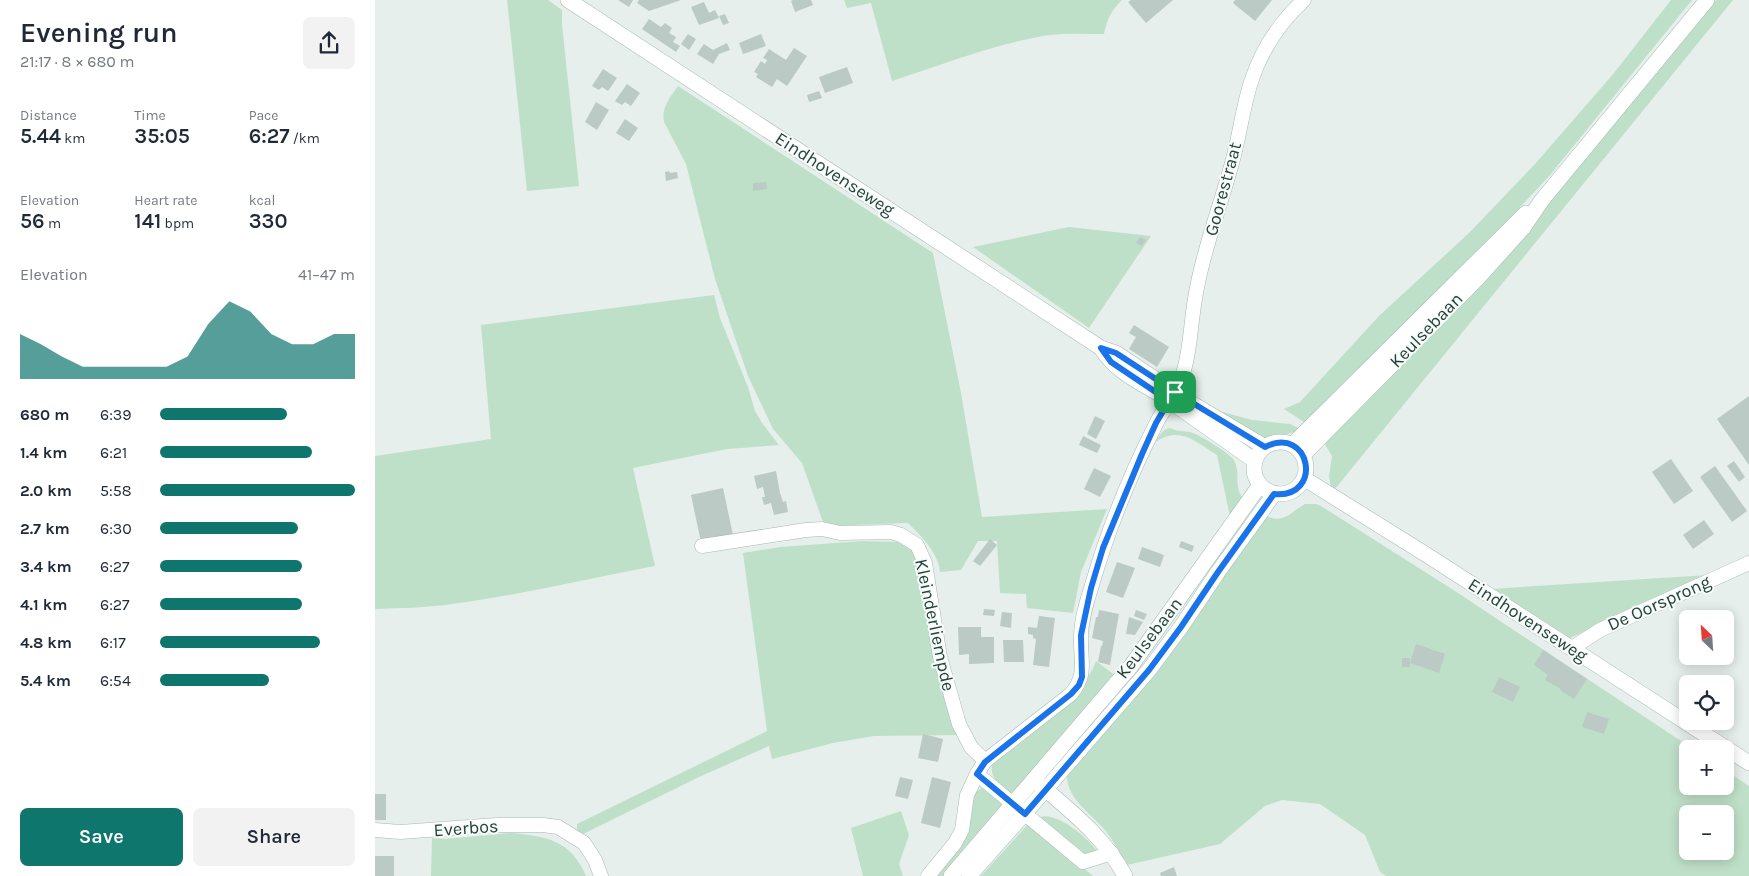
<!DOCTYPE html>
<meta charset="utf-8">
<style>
:root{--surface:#fff;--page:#f2f2f3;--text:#1f2937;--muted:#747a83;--accent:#0f766e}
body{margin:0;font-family:Karla,sans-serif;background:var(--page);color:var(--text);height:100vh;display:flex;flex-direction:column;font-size:19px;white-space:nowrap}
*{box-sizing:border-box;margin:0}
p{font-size:16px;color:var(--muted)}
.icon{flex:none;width:28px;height:28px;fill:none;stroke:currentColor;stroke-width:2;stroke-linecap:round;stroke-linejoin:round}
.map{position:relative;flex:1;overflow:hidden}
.details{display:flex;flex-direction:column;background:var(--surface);width:375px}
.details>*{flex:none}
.needle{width:32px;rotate:335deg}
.fabs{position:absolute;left:1304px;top:610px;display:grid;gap:10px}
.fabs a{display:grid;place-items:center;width:55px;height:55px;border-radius:8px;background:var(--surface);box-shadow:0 2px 12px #0003;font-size:25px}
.pin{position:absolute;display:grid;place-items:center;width:42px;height:42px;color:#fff;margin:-21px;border-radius:10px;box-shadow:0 2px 8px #0006}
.round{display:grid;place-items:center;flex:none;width:52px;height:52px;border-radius:8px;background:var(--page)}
.summary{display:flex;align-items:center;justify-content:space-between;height:85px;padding:0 20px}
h1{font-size:28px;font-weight:600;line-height:38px}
.figures{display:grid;grid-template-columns:repeat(3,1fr);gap:8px;height:85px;padding:5px 20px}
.figures div{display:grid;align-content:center}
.figures b{font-size:21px;font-weight:600}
.figures small{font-size:14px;font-weight:400}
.figures p{font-size:14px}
.chart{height:140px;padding:10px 20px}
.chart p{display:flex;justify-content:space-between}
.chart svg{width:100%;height:90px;margin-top:5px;fill:var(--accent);opacity:.7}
.action{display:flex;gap:10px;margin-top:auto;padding:10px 20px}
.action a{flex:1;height:58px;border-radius:8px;background:var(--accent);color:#fff;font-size:20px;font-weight:600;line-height:58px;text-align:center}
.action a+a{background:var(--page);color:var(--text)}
ul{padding:0 20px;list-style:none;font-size:16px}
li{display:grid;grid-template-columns:80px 60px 1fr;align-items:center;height:38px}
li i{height:12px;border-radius:6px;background:var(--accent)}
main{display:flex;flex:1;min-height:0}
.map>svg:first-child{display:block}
.green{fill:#bfe0c8;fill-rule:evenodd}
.building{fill:#bbcac4}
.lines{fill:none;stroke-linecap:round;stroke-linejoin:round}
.minor-casing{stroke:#a8b8b2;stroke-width:15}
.tertiary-casing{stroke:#a8b8b2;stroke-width:16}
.secondary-casing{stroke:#a4bbb3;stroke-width:16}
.minor{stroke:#fff;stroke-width:14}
.tertiary{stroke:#fff;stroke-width:15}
.secondary{stroke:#fff;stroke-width:15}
.route-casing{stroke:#fff;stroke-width:10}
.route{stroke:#1a73e8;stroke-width:6}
.labels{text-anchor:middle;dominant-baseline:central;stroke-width:4;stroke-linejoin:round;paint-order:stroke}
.street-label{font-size:18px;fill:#24423a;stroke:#f7fbf9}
</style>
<main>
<section class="details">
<div class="summary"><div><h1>Evening run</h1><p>21:17 · 8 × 680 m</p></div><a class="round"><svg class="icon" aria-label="share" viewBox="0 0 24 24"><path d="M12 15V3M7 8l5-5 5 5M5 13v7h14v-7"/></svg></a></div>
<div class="figures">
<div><p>Distance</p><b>5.44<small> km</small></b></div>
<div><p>Time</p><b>35:05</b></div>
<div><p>Pace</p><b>6:27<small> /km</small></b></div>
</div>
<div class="figures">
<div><p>Elevation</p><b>56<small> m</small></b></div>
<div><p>Heart rate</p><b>141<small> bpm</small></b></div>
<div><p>kcal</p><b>330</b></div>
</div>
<div class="chart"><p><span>Elevation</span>41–47 m</p>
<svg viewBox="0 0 160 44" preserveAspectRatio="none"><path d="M0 44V22L10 27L20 33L30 38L40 38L50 38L60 38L70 38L80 33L90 17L100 6L110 11L120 22L130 27L140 27L150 22L160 22V44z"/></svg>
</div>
<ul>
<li><b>680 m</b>6:39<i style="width:65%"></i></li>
<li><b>1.4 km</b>6:21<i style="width:78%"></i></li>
<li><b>2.0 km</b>5:58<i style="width:100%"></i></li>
<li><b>2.7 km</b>6:30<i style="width:71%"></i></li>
<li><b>3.4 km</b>6:27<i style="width:73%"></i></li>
<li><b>4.1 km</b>6:27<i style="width:73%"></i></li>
<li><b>4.8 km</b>6:17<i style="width:82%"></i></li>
<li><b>5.4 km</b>6:54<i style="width:56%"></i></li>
</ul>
<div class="action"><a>Save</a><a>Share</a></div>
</section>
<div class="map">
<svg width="1374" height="876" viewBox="0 0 1374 876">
<rect width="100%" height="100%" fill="#e6efeb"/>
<g class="green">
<polygon points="132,0 173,0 187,10 187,24 204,186 152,191"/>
<path d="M469,0H747C736,11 732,19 729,34C711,34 693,33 675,35C621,43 569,64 517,81L496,3L472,8Z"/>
<polygon points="1296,0 1317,0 1175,175 1069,289 932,424 909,409 925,402 1004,316 1094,233 1160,164 1239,73"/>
<polygon points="1341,0 1358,0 960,489 956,487 954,476 957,456 949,443 1240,123"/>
<path d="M303,86L558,253L586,393L607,517L732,509L706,572L698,613L652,608L651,594L625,593L622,541H603L586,570L565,572C563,552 547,537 533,523L452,526L448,522L427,463L398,429L373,376L340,279L311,164L289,122C286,107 295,98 303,86Z"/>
<polygon points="694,227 776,236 714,328 598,247"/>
<path d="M339,295L345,318L373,387L380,411L387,423L404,445L352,449L258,468L280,566C212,579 145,595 77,604C51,608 25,608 0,609V456L116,439L106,325Z"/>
<path d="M840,410L877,420L915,424L925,429C912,437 898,434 885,441Z"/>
<path d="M795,428C805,433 811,430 818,433C825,435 855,454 858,459C867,471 857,489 870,500L856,521L842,455C819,441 805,425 779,443C784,437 787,429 795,428Z"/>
<path d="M930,504H941L946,506L1080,591L1318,749H1312V786H1350V770L1374,786V876H1011L1005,872L990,835L945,804L907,800L890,806L845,844L752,865C745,854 739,842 731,831C717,814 691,799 692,774L889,515C909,525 914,513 930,504ZM1312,814H1350V851H1312Z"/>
<polygon points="488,541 528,542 540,553 548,572 553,628 563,672 584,735 499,736 458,743 397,759 394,746 324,777 206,835 202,830 202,824 392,731 368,553 405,547"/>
<polygon points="1333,575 1193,639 1116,589"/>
<path d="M721,661L741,676L638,796C628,787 612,778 618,762C646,739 710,695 721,661Z"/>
<polygon points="609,787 632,802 570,876 560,876 600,792"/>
<polygon points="526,811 534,835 524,864 528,876 488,876 476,828"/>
<path d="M670,816C690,818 711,837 723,852L711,854H707L661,818Z"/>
<polygon points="654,823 718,876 606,876"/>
<path d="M135,833C171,836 196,840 211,876H56L57,838L70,839Z"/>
</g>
<g class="building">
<polygon points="243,0 258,0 254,7"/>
<polygon points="264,0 306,0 274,11 262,3"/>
<polygon points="418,0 436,0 438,5 420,12 416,1"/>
<polygon points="756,0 798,0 771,23 753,2"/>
<polygon points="860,0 897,0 880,21 858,3"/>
<polygon points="329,2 334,13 340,10 344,18 324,25 316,7"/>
<polygon points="350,14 354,23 348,25 344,16"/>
<polygon points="274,19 286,27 290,23 297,28 294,33 301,37 298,42 305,46 301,52 267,29"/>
<polygon points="313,34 321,39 314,50 306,44"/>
<polygon points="386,34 391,46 368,54 364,43"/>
<polygon points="352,43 355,50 344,54 338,64 322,54 329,44 338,50"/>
<polygon points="419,48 432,56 412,86 402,79 397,87 381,77 383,74 379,72 386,61 390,64 392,60 388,58 394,49 411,60"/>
<polygon points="472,67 478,83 450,93 444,77"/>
<polygon points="228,69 242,78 233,91 227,87 224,90 217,86"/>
<polygon points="252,84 265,93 256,106 250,102 247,105 240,101"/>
<polygon points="444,91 447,98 434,102 432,95"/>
<polygon points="221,102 234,110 222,130 210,122"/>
<polygon points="250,119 263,128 254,141 241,133"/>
<polygon points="294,171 295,173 302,172 303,178 291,181 290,172"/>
<polygon points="391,182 392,189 378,191 378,183"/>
<polygon points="765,237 771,240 767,246 761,243"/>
<polygon points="759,325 794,347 782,367 754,349 761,337 754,333"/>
<polygon points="1374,396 1374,465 1342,419"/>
<polygon points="720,416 730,421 721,439 712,434"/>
<polygon points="708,436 726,445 722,453 704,445"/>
<polygon points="1296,459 1318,491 1299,504 1277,472"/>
<polygon points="1359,461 1370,477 1364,482 1352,466"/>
<polygon points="1340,466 1372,511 1357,522 1325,477"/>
<polygon points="719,468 736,476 725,497 709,489"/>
<polygon points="401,471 405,493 408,502 411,501 413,512 399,515 396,503 389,505 387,497 390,497 388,487 382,489 379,476"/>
<polygon points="348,488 358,535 326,542 316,495"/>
<polygon points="1329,520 1339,534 1318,549 1308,535"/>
<polygon points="615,539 622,545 605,566 598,561"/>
<polygon points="806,541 819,546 817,552 804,547"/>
<polygon points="767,547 789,555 785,567 763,559"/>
<polygon points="742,562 760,568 748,598 731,592"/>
<polygon points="609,609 620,610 619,616 608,615"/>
<polygon points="724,610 744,614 735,665 723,662 726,646 727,646 728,641 717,638 721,617 723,617"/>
<polygon points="761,610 772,614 769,620 759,616"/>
<polygon points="627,612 637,613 636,628 625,626"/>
<polygon points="664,616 680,618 674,667 658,665 661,639 658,638 658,635 653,634 653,627 662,628"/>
<polygon points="754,617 768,622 760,635 751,634"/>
<polygon points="583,627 606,627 606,637 619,637 619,663 594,664 594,654 584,655"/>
<polygon points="628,640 648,640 649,662 629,662"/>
<polygon points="1041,644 1070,654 1064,673 1035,663 1035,667 1027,667 1027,658 1035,658 1035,663"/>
<polygon points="1168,650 1212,679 1199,699 1185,690 1186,689 1170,680 1173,675 1159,665"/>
<polygon points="1124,677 1145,687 1138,702 1117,692"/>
<polygon points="1212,712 1234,719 1229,734 1207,727"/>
<polygon points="548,734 568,739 563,762 543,758"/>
<polygon points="525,777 538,780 533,799 520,796"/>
<polygon points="557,777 576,782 565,828 546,823"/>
<rect x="0" y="794" width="11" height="26"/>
<rect x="0" y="856" width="19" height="20"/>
<polygon points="799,867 802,876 786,876 785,873"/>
</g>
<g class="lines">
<defs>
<g id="minor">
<polyline points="327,546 431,530 447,529 465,533 516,532 526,535 542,545 550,563 565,657 584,724 596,747 610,761"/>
<polyline points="1197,648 1225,630 1374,563"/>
<polyline points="602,774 708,862 737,853"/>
<polyline points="0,830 25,832 53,830 122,825 168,825 183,827 209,843 220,860 226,876"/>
<path d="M553,876L580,843L587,830L592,795L602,774L610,761L696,694C713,674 705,660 706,637C706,620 712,601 717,585C733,530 755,475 781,424C787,411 798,399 804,385C816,356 815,324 821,293C828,251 844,210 855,170C864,141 867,110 876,82C886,51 905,22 929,0"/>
</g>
<g id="tertiary">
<polyline points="930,479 1055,557 1374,763"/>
<path d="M662,782C695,811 729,836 750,876"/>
</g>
<g id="secondary">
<polyline points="193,0 726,348 741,353 816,403 890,447"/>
<path d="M726,348C741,374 772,385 795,401C823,421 852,441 880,461"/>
<circle cx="905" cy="468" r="26"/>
<polyline points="918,444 1151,213"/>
<polyline points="928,455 1102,279 1148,228 1167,200 1332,0"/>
<polyline points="576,876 756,666 885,485"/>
<polyline points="594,876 650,813 774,670 806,627 843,572 899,494"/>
</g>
</defs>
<use href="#minor" class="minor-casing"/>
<use href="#tertiary" class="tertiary-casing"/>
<use href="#secondary" class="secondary-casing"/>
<use href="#minor" class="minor"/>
<use href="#tertiary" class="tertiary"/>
<use href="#secondary" class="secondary"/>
</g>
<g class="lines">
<defs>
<path id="route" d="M726,348L741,353L816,402L890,447C936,424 949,499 899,494L843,572L806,627L774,670L650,814L602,774L610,762L696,694L704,685L707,677L706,635L716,588L728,548L767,454L781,423L794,401L736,362Z"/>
</defs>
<use href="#route" class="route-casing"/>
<use href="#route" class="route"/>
</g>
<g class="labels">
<g class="street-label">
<text transform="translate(460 174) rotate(33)">Eindhovenseweg</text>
<text transform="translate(848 189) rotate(-75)">Goorestraat</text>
<text transform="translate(1051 330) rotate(-46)">Keulsebaan</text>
<text transform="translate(1284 603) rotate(-24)">De Oorsprong</text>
<text transform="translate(1153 620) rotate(33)">Eindhovenseweg</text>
<text transform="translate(560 625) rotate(78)">Kleinderliempde</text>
<text transform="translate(774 638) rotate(-53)">Keulsebaan</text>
<text transform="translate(91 828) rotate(-4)">Everbos</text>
</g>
</g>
</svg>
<div class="fabs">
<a><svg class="needle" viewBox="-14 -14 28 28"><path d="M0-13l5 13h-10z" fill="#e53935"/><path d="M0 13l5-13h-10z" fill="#747a83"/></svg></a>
<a><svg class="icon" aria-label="locate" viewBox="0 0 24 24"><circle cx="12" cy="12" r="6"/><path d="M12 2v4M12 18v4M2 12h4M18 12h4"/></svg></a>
<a>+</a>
<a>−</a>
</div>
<div class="pin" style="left:800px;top:392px;background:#1e9e55"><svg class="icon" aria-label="arrive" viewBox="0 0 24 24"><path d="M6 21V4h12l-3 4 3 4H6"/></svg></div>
</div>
</main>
